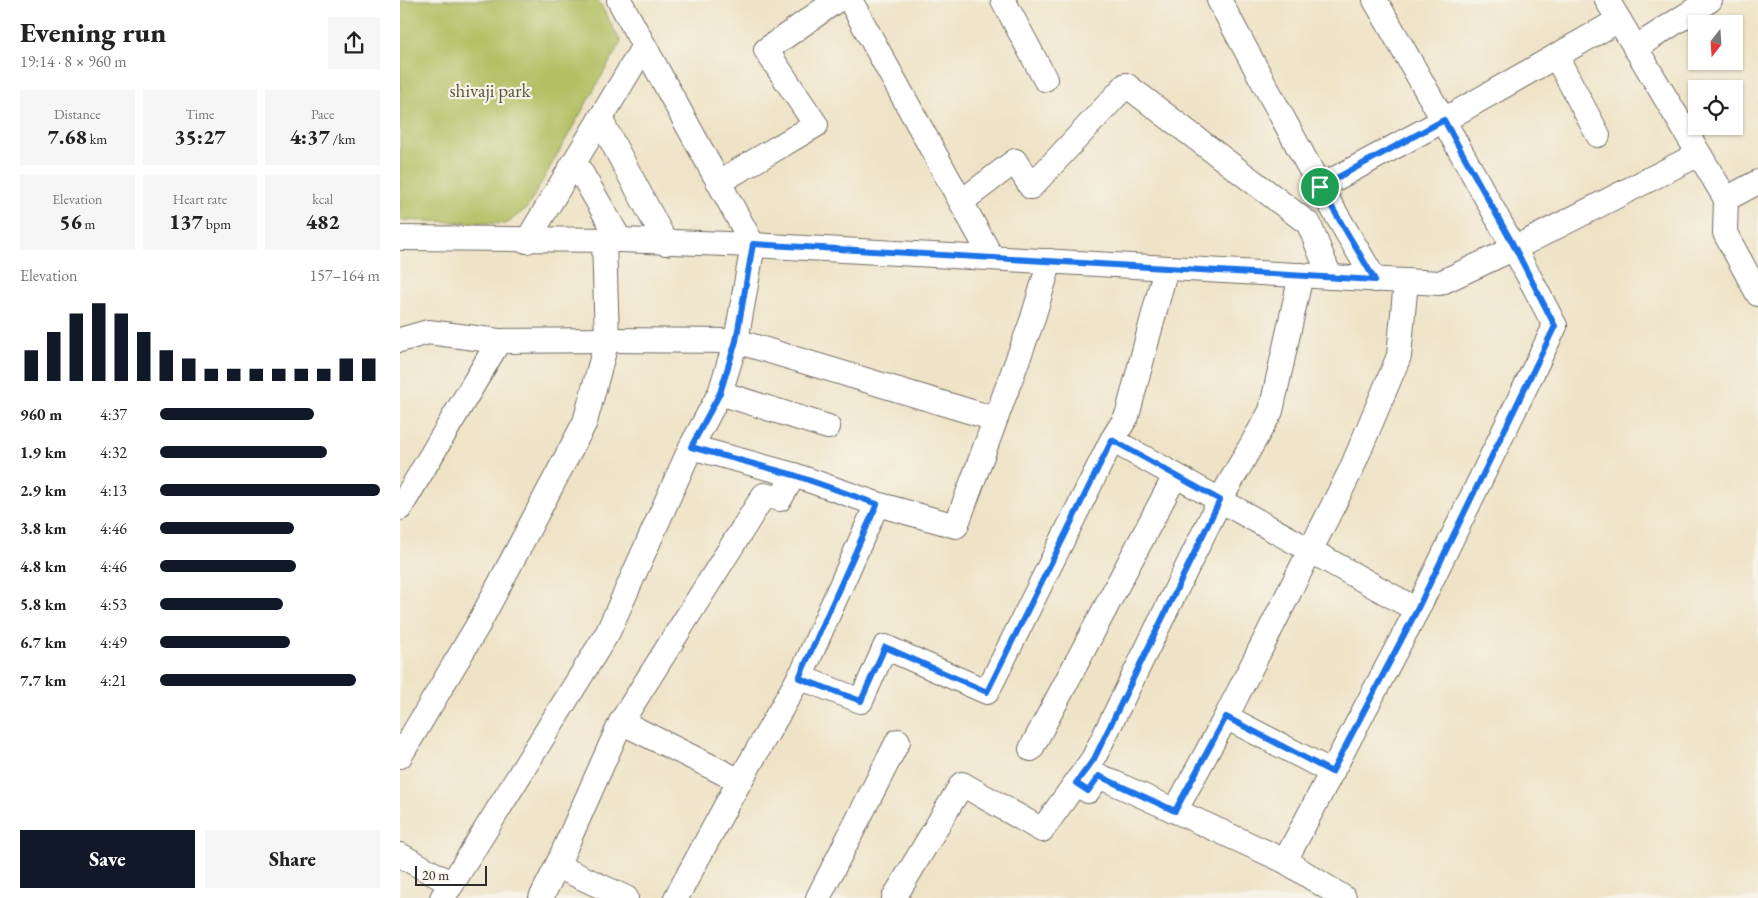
<!DOCTYPE html>
<meta charset="utf-8">
<style>
:root{--surface:#fff;--page:#f6f6f6;--text:#222;--muted:#767676;--accent:#111827}
body{margin:0;font-family:"EB Garamond",serif;background:var(--page);color:var(--text);height:100vh;display:flex;flex-direction:column;font-size:19px;white-space:nowrap}
*{box-sizing:border-box;margin:0}
p{font-size:16px;color:var(--muted)}
.icon{flex:none;width:28px;height:28px;fill:none;stroke:currentColor;stroke-width:2;stroke-linecap:round;stroke-linejoin:round}
.map{position:relative;flex:1;overflow:hidden}
.panel{display:flex;flex-direction:column;background:var(--surface);width:400px}
.panel>*{flex:none}
.needle{width:32px;rotate:197deg}
.fabs{position:absolute;left:1288px;top:15px;display:grid;gap:10px}
.fabs a{display:grid;place-items:center;width:55px;height:55px;border-radius:0px;background:var(--surface);box-shadow:0 1px 4px #0004;font-size:25px}
.scale{position:absolute;left:15px;bottom:12px;width:72px;box-sizing:border-box;padding-left:5px;border:2px solid #2b2b2b;border-top:0;font-size:14px;line-height:18px;white-space:nowrap;color:#2b2b2b;-webkit-text-stroke:4px #f7f3e8;paint-order:stroke}
.pin{position:absolute;display:grid;place-items:center;width:42px;height:42px;color:#fff;margin:-21px;border:2px solid #fff;border-radius:50%;box-shadow:0 1px 5px #0007}
.round{display:grid;place-items:center;flex:none;width:52px;height:52px;border-radius:0px;background:var(--page)}
.headline{display:flex;align-items:center;justify-content:space-between;height:85px;padding:0 20px}
h1{font-size:28px;font-weight:800;line-height:38px}
.figures{display:grid;grid-template-columns:repeat(3,1fr);gap:8px;height:85px;padding:5px 20px}
.figures div{display:grid;align-content:center;border-radius:0px;background:var(--page);text-align:center}
.figures b{font-size:21px;font-weight:800}
.figures small{font-size:14px;font-weight:400}
.figures p{font-size:14px}
.chart{height:140px;padding:10px 20px}
.chart p{display:flex;justify-content:space-between}
.chart svg{width:100%;height:90px;margin-top:5px;stroke:var(--accent);stroke-width:6}
.action{display:flex;gap:10px;margin-top:auto;padding:10px 20px}
.action a{flex:1;height:58px;border-radius:0px;background:var(--accent);color:#fff;font-size:20px;font-weight:800;line-height:58px;text-align:center}
.action a+a{background:var(--page);color:var(--text)}
ul{padding:0 20px;list-style:none;font-size:16px}
li{display:grid;grid-template-columns:80px 60px 1fr;align-items:center;height:38px}
li i{height:12px;border-radius:6px;background:var(--accent)}
main{display:flex;flex:1;min-height:0}
.map>svg:first-child{display:block}
.green{fill:#b2c063;stroke:#6e7647}
.lines{fill:none;stroke-linecap:round;stroke-linejoin:round}
.street-casing{stroke:#706b62;stroke-width:26}
.street{stroke:#fff;stroke-width:24}
.route-casing{stroke:#fff;stroke-width:10}
.route{stroke:#1a73e8;stroke-width:6}
.labels{text-anchor:middle;dominant-baseline:central;stroke-width:4.5;stroke-linejoin:round;paint-order:stroke}
.park-label{font-size:19px;fill:#54583c;stroke:#f7f3e8}
</style>
<main>
<section class="panel">
<div class="headline"><div><h1>Evening run</h1><p>19:14 · 8 × 960 m</p></div><a class="round"><svg class="icon" aria-label="share" viewBox="0 0 24 24"><path d="M12 15V3M7 8l5-5 5 5M5 13v7h14v-7"/></svg></a></div>
<div class="figures">
<div><p>Distance</p><b>7.68<small> km</small></b></div>
<div><p>Time</p><b>35:27</b></div>
<div><p>Pace</p><b>4:37<small> /km</small></b></div>
</div>
<div class="figures">
<div><p>Elevation</p><b>56<small> m</small></b></div>
<div><p>Heart rate</p><b>137<small> bpm</small></b></div>
<div><p>kcal</p><b>482</b></div>
</div>
<div class="chart"><p><span>Elevation</span>157–164 m</p>
<svg viewBox="0 0 160 44" preserveAspectRatio="none"><path d="M5 44V29M15 44V20M25 44V11M35 44V6M45 44V11M55 44V20M65 44V29M75 44V33M85 44V38M95 44V38M105 44V38M115 44V38M125 44V38M135 44V38M145 44V33M155 44V33"/></svg>
</div>
<ul>
<li><b>960 m</b>4:37<i style="width:70%"></i></li>
<li><b>1.9 km</b>4:32<i style="width:76%"></i></li>
<li><b>2.9 km</b>4:13<i style="width:100%"></i></li>
<li><b>3.8 km</b>4:46<i style="width:61%"></i></li>
<li><b>4.8 km</b>4:46<i style="width:62%"></i></li>
<li><b>5.8 km</b>4:53<i style="width:56%"></i></li>
<li><b>6.7 km</b>4:49<i style="width:59%"></i></li>
<li><b>7.7 km</b>4:21<i style="width:89%"></i></li>
</ul>
<div class="action"><a>Save</a><a>Share</a></div>
</section>
<div class="map">
<svg width="1358" height="898" viewBox="0 0 1358 898">
<rect width="100%" height="100%" fill="#f7f3e8"/>
<filter id="ink" filterUnits="userSpaceOnUse"><feTurbulence type="fractalNoise" baseFrequency=".02" numOctaves="2"/><feDisplacementMap in="SourceGraphic" scale="10" xChannelSelector="R" yChannelSelector="G"/><feConvolveMatrix kernelMatrix="1 2 1 2 8 2 1 2 1" color-interpolation-filters="sRGB"/></filter>
<filter id="wash" filterUnits="userSpaceOnUse"><feTurbulence type="fractalNoise" baseFrequency=".0096" numOctaves="4" result="noise"/><feDisplacementMap in="SourceGraphic" scale="20" xChannelSelector="R" yChannelSelector="G"/><feGaussianBlur stdDeviation="1.12" result="paint"/><feColorMatrix in="noise" values="0 0 0 0 0 0 0 0 0 0 0 0 0 0 0 0 0 1.4 0 .05"/><feComposite in="paint" operator="in"/></filter>
<g filter="url(#wash)">
<rect width="100%" height="100%" fill="#efe3c7"/>
<polygon class="green" points="0,0 198,0 221,42 127,208 106,224 0,220"/>
</g>
<g filter="url(#ink)">
<g class="lines">
<defs>
<g id="street">
<polyline points="450,0 592,258"/>
<polyline points="603,0 645,79"/>
<polyline points="819,0 920,187 975,280"/>
<polyline points="1207,0 1326,199 1325,233 1358,294"/>
<polyline points="1235,48 1310,0"/>
<polyline points="1156,56 1198,135"/>
<polyline points="200,119 266,243"/>
<polyline points="175,162 220,240"/>
<polyline points="319,182 416,125 366,50 437,0"/>
<polyline points="920,187 1044,120 1219,20"/>
<polyline points="1326,199 1358,182"/>
<polyline points="561,202 615,161 631,187 726,85 909,224 930,277"/>
<polyline points="0,238 220,240 353,245 1040,283 1115,248 1299,154"/>
<polyline points="127,241 244,46"/>
<polyline points="0,340 28,332 99,341 207,340 336,341 595,419"/>
<polyline points="320,393 428,427"/>
<polyline points="712,440 1017,610"/>
<polyline points="291,447 394,475 477,504 556,526 632,321 650,261"/>
<polyline points="0,508 99,341"/>
<polyline points="399,677 461,701 485,647 587,692 712,440 727,416 766,268"/>
<polyline points="826,717 932,772"/>
<polyline points="221,722 340,781"/>
<polyline points="631,749 775,476"/>
<polyline points="0,756 78,625 185,422 207,340 204,240"/>
<polyline points="679,785 688,791 699,776 885,861 944,898"/>
<polyline points="775,811 826,717 951,470 999,356 1006,281"/>
<polyline points="0,855 52,884"/>
<path d="M885,861L1017,610L1155,326C1098,216 1037,108 975,0"/>
<polyline points="157,866 226,898"/>
<polyline points="42,898 52,884 208,632 291,447 320,393 336,341 353,245 219,0"/>
<polyline points="141,898 157,866 221,722 364,495 380,499 394,475"/>
<polyline points="276,898 328,802 404,669 477,504"/>
<polyline points="418,898 498,741"/>
<polyline points="494,898 562,784 642,830 693,759 820,500 871,411 901,275"/>
</g>
</defs>
<use href="#street" class="street-casing"/>
<use href="#street" class="street"/>
</g>
</g>
<g class="lines" filter="url(#ink)">
<defs>
<polygon id="route" points="1044,120 1115,248 1155,326 1017,610 932,772 826,717 775,811 699,776 688,791 676,783 694,759 820,500 712,440 587,692 485,647 461,701 399,678 477,504 394,475 291,447 320,393 336,341 353,244 975,280 920,187"/>
</defs>
<use href="#route" class="route-casing"/>
<use href="#route" class="route"/>
</g>
<g class="labels">
<g class="park-label">
<text x="90" y="90">shivaji park</text>
</g>
</g>
</svg>
<div class="fabs">
<a><svg class="needle" viewBox="-14 -14 28 28"><path d="M0-13l5 13h-10z" fill="#e53935"/><path d="M0 13l5-13h-10z" fill="#767676"/></svg></a>
<a><svg class="icon" aria-label="locate" viewBox="0 0 24 24"><circle cx="12" cy="12" r="6"/><path d="M12 2v4M12 18v4M2 12h4M18 12h4"/></svg></a>
</div>
<div class="scale">20 m</div>
<div class="pin" style="left:920px;top:187px;background:#1e9e55"><svg class="icon" aria-label="arrive" viewBox="0 0 24 24"><path d="M6 21V4h12l-3 4 3 4H6"/></svg></div>
</div>
</main>
